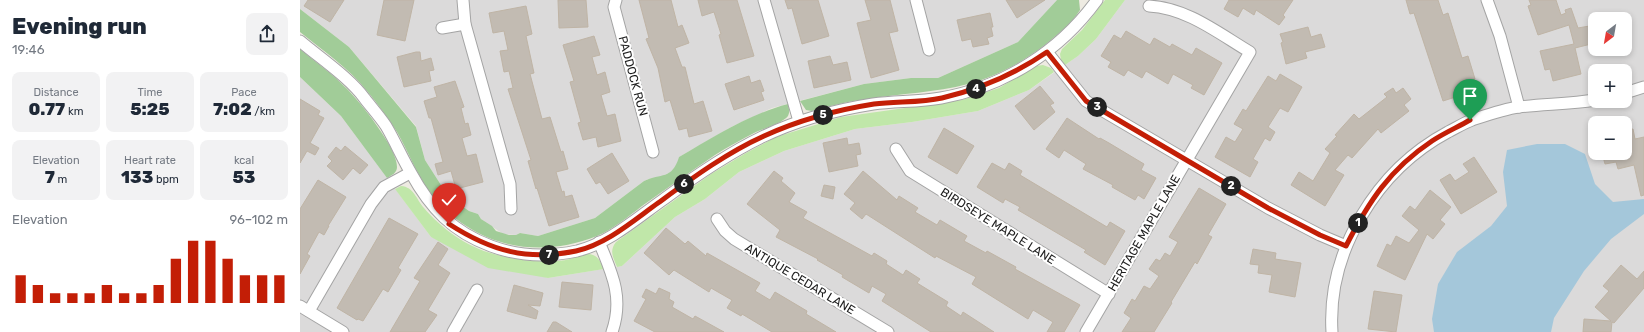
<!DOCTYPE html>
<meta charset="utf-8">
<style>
:root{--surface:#fff;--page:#f2f2f3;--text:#1f2937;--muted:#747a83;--accent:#c31e06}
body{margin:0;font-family:Rubik,sans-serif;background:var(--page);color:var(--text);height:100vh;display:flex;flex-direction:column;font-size:15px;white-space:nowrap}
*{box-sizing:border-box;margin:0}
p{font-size:13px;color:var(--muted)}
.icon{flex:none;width:22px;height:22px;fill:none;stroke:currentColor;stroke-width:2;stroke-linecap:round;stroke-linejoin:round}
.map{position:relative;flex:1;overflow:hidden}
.details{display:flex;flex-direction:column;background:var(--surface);width:300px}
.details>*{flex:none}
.needle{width:26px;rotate:211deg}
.fabs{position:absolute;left:1288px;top:12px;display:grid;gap:8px}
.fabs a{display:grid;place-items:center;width:44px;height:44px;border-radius:8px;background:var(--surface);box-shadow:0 2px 6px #0003;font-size:20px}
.pin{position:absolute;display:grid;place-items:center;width:34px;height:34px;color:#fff;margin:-41px -17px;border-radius:50% 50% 50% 0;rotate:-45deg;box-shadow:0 0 4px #0007}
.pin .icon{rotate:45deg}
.km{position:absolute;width:20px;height:20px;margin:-10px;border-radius:50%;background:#222;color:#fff;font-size:11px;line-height:20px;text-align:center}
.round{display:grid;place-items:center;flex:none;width:42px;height:42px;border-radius:8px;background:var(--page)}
.head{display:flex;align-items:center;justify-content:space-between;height:68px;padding:0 12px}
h1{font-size:22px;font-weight:800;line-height:30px}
.figures{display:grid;grid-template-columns:repeat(3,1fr);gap:6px;height:68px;padding:4px 12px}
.figures div{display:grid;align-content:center;border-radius:8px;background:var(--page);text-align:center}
.figures b{font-size:17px;font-weight:800}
.figures small{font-size:11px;font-weight:400}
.figures p{font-size:11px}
.chart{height:112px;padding:8px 12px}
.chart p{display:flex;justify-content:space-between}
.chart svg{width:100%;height:72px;margin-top:4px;stroke:var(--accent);stroke-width:6}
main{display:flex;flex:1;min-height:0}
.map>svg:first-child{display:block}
.residential{fill:#dbdada;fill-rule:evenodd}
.grass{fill:#c0e7a9}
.forest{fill:#a1cc98}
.water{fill:#a4c7da}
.building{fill:#c2bbb2;stroke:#bfb4a5}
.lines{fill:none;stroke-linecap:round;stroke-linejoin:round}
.street-casing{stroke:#a4a4a4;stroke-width:13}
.street{stroke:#fff;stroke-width:11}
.route-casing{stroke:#fff;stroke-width:8}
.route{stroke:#c31e06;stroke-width:5}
.labels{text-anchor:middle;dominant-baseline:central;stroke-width:4;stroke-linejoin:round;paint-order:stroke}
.street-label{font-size:12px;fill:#1d1d1d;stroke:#fff}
</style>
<main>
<section class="details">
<div class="head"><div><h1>Evening run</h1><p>19:46</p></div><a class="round"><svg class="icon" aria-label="share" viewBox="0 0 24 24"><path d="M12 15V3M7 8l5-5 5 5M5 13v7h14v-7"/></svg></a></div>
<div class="figures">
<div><p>Distance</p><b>0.77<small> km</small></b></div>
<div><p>Time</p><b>5:25</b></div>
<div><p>Pace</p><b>7:02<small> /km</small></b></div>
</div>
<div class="figures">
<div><p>Elevation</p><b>7<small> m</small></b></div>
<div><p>Heart rate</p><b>133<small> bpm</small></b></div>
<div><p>kcal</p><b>53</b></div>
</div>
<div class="chart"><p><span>Elevation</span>96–102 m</p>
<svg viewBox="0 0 160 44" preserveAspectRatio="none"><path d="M5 44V27M15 44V33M25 44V38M35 44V38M45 44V38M55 44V33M65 44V38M75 44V38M85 44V33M95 44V17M105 44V6M115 44V6M125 44V17M135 44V27M145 44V27M155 44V27"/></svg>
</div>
</section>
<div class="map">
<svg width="1344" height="332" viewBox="0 0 1344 332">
<rect width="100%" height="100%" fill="#eeebe2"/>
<g class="residential">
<polygon points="0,0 757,0 718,42 638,78 611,78 564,84 472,108 433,126 379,157 377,164 372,171 360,178 351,178 344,181 295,218 238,236 220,233 216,235 203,234 181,219 178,214 169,211 148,196 125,160 116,126 49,47 0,9"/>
<path d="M825,0H1344V332H0V77L41,116L131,237L248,278L322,266L375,217L405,199L439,172L484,151L555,129L612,122L678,111L729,90L778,56L796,39ZM1295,19H1325V49H1295ZM1295,71H1325V101H1295ZM1295,123H1325V153H1295Z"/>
</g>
<g class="grass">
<polygon points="805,0 825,0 796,39 778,56 765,65 761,60 760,54 762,49 782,30"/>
<path d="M743,65L751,68L754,72L729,90L678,111L612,122L555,129L484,151L439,172L405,199L375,217L322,266L317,267C313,257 309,251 316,242L411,174L446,153L476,137L541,117L662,100L699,88L735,66Z"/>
<path d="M101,186C114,187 116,199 124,208C142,229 167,247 194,254C212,259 230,262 248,261C255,261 263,261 270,259C277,257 286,252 293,255C299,257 301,263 304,269L248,278L188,268L131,237L95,189Z"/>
</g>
<g class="forest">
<path d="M757,0H779L780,10C772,23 758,34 746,44C723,62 696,77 668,84C635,93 601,93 568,99C549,101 530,106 512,111L506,110L500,101L564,84L611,78H638L718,42Z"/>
<path d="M0,9L49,47L116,127L125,160L148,196L169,211L178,214L181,219L192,226L196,231L209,235H216L220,233L238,236L295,218L344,181C361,173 372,180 379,157C414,137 449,114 488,104C489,108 490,112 488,116C483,123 462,129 454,133C441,140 427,147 415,155C390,172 366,189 342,206C328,217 313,229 297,236C234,261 170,245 129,191C116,173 108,151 97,132C88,118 78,104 67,91C50,69 22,50 0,32Z"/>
<path d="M0,49C15,62 32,73 45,87C59,100 98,149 97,167C97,173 92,175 87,178L41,116L0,77Z"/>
</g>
<polygon class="water" points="1237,144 1265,144 1285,154 1295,184 1313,202 1344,199 1344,214 1311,239 1284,271 1254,318 1251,332 1134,332 1132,319 1138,284 1157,252 1191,226 1207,206 1203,172 1207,150"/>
<g class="building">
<polygon points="8,0 44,0 30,22 4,6"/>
<polygon points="84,0 114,0 105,41 77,35"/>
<polygon points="258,0 286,0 288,27 259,28"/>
<polygon points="339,0 371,0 378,27 382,25 389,43 375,48 382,67 385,67 394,104 403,101 412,131 389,137 387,128 379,130 370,100 365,102 358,68 346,39 349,38"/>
<polygon points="398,0 437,0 454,56 427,63 419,35 421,34 414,12 402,16"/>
<polygon points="485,0 518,0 529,36 502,44 492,8 488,9"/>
<polygon points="565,0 590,0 598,31 589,33 599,70 571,78 557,23 571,20"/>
<polygon points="706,0 745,0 717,18"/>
<polygon points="929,0 993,0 983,15 985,17 979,25 956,10 954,15 943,8 938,17 924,9"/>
<polygon points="1106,0 1138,0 1143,15 1148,13 1162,58 1168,56 1175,79 1162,83 1165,94 1143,101 1114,13 1110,14"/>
<polygon points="1229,0 1256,0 1261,15 1266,13 1265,10 1271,8 1278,28 1295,25 1295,43 1275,48 1281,74 1253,81 1250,69 1245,70 1240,51 1274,44 1269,25 1238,35 1228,6 1231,5"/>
<polygon points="226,6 232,34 226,36 234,73 230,74 242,119 250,117 261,152 263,151 268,169 256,172 262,192 264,191 265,197 272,195 279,217 249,226 237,188 236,189 228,161 231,160 208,89 213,88 209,71 204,72 200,51 208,50 204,31 193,33 189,13"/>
<polygon points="690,13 693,27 691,27 693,36 687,38 689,44 673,47 671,39 662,41 657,20"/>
<polygon points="1008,27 1011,37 1021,34 1025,47 1005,52 1007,58 986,64 981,43 983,42 980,34"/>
<polygon points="826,31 850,45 854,38 870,47 872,44 892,55 896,48 922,63 904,95 891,88 893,85 873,74 868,84 846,71 842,78 828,70 824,76 808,67 811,62 801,56 814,35 821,39"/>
<polygon points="294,36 300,55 292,57 297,75 305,72 310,92 301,95 307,116 315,114 321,141 298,147 296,137 283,140 278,123 281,122 270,82 274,81 263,45"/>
<polygon points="116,52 120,52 121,61 131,58 134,70 129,71 131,81 104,87 97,57"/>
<polygon points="530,56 533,65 547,62 551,80 514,88 508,61"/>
<polygon points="980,74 1002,87 988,112 980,108 968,127 975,132 970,141 965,138 953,159 958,162 950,177 915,157 926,137 935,142 943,129 934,124 943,109 946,111 968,76 976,81"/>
<polygon points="449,76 451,83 460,80 464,91 461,92 464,100 434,110 425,84"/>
<polygon points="155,81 164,107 161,108 165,124 168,123 171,135 162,138 167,156 176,154 183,182 156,189 151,171 138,175 135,164 143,162 131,118 129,118 124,101 137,97 134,87"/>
<polygon points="740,86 754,103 750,105 755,112 734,130 715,106"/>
<polygon points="1093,88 1096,93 1103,88 1111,99 1104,105 1109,111 1081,133 1078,129 1052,158 1048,155 1035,170 1044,175 1025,206 991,185 999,172 1013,181 1030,153 1025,149 1037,136 1035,135 1054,114 1059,119 1087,97 1084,94"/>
<polygon points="0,99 20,111 18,115 24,118 10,143 19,148 15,155 7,151 0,163"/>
<polygon points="767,118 799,139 800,138 809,143 844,164 841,170 856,178 844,199 838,195 835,200 812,187 813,185 783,169 786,164 764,150 759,158 746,149"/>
<polygon points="644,128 674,146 657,174 628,157"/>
<polygon points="1333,129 1335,139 1344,137 1344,195 1341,196 1334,165 1318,169 1316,162 1305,164 1302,153 1325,153 1325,130"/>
<polygon points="547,138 548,145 559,143 561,154 556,155 558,166 529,172 523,143"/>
<polygon points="45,146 68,165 60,174 53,168 43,180 27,166 32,161 28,157 36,147 41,151"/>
<polygon points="312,153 329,181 308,194 300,182 296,184 287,169"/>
<polygon points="1174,157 1197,192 1161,214 1140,180 1150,174 1155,181 1169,172 1163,164"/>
<polygon points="692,163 705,170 709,163 722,171 720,175 807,227 810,222 825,231 805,265 784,252 786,250 718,210 720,207 705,199 703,203 677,187"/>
<polygon points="474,171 483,178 481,181 495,193 489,202 507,212 503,218 572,256 574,253 587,261 586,264 603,275 606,270 620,279 617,283 648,302 646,306 661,316 663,312 694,332 631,332 582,301 586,294 572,286 569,293 542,277 543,275 517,260 518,259 476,237 480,230 447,204"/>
<polygon points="563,171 597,200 599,196 618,208 615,212 637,225 640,220 667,236 664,241 686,253 687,251 716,267 715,269 780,305 764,332 747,332 753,322 733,310 728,319 672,284 676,277 636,256 635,258 566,214 562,219 550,209 555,203 544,194"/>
<polygon points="18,180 46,197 28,226 29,226 24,235 19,232 7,254 10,256 0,274 0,209"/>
<polygon points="524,185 535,187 533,199 521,196"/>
<polygon points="899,188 926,204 908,235 912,237 897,264 895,262 871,302 872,303 854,332 822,332 831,318 824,313 832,299 835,301 844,286 850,289 859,276 849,269 856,259 860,261 865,253 870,256 878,242 869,237"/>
<polygon points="1130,190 1151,207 1140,220 1145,224 1133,239 1127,234 1105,280 1077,266 1087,244 1091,246 1096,236 1109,243 1119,230 1102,216 1110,206 1115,210"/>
<polygon points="89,218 118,234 98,268 101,270 88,292 83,289 63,321 58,319 57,320 37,308"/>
<polygon points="366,228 385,244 388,241 406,256 407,253 460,283 455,291 470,300 475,292 507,311 506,314 536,332 472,332 442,314 441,316 427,308 432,300 411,288 409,292 374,270 369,275 344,253"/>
<polygon points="138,242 148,249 138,265 150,273 128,310 137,315 125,332 90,332 120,281 114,278"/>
<polygon points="953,249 976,253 975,259 1001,263 995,297 969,292 972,275 958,273 959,265 950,264"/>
<polygon points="1321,265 1337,279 1344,271 1344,288 1314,323 1312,322 1311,332 1283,332 1284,319 1311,321 1295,307 1309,291 1303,286"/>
<polygon points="262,282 293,285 291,310 259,307"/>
<polygon points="214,285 243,293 240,306 228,305 238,311 236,319 207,311"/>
<polygon points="359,288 370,293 369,299 374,302 372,307 393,319 395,316 424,332 355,332 334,321 346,299 342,297 346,289 356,294"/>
<polygon points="1074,291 1102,295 1096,332 1068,329"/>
<polygon points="253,322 256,322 272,332 247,332"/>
</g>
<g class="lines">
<defs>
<g id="street">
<polyline points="163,0 165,24 210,184 211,209"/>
<polyline points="316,0 314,7 353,152"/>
<polyline points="464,0 499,121"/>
<polyline points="616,0 629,50"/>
<polyline points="1187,0 1200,36 1219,107"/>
<polyline points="142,28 165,24"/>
<path d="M0,41C20,58 50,78 65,99C72,108 80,117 86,126C95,141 102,158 111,173C130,208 153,232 191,246C218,256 249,257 277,251C309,243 337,218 364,199C395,176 427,154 462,137C497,120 535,110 573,104C596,101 619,102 641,98C704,87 760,51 797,0"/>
<polyline points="747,52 786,101 968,208 1020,235 1046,246"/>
<polyline points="1325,93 1344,87"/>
<polyline points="596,149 610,171 809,294"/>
<polyline points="417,219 425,231 434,239 588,332"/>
<path d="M299,242C312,273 324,298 312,332"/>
<polyline points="0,306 43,332"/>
<polyline points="9,311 71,204 84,187 110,173"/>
<polyline points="153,332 177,290"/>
<path d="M786,332L950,52C918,33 887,8 849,6"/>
<path d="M1032,332C1027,251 1077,170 1148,132C1156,128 1164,123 1172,120C1187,115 1204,109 1219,107C1244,104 1270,104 1295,100"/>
</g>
</defs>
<use href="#street" class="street-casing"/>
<use href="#street" class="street"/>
</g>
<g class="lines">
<defs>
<path id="route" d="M149,224C191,251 227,261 276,251C307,244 334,220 358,203C391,179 426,153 464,136C499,120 536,110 574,104C596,101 620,103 642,98C680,89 715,74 747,52L786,101L968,208L1020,235L1046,246C1069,201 1090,169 1132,141C1144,133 1158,127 1170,120"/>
</defs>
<use href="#route" class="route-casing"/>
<use href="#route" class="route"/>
</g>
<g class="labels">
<g class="street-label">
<text transform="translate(333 76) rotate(75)">PADDOCK RUN</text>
<text transform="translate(698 226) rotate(32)">BIRDSEYE MAPLE LANE</text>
<text transform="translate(844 233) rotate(-60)">HERITAGE MAPLE LANE</text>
<text transform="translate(500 279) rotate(31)">ANTIQUE CEDAR LANE</text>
</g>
</g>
</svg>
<div class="fabs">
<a><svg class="needle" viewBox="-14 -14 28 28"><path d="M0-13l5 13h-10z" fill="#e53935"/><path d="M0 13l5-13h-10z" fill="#747a83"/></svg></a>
<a>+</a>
<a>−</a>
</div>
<div class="pin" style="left:1170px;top:120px;background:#1e9e55"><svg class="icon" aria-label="arrive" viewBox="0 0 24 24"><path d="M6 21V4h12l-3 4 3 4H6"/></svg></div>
<div class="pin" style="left:149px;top:224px;background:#d93025"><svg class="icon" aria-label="check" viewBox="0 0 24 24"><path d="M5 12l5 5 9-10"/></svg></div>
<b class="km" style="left:1058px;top:223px">1</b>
<b class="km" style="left:931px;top:186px">2</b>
<b class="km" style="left:797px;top:107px">3</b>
<b class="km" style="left:676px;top:89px">4</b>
<b class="km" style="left:523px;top:115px">5</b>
<b class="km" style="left:384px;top:184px">6</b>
<b class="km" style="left:249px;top:255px">7</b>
</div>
</main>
